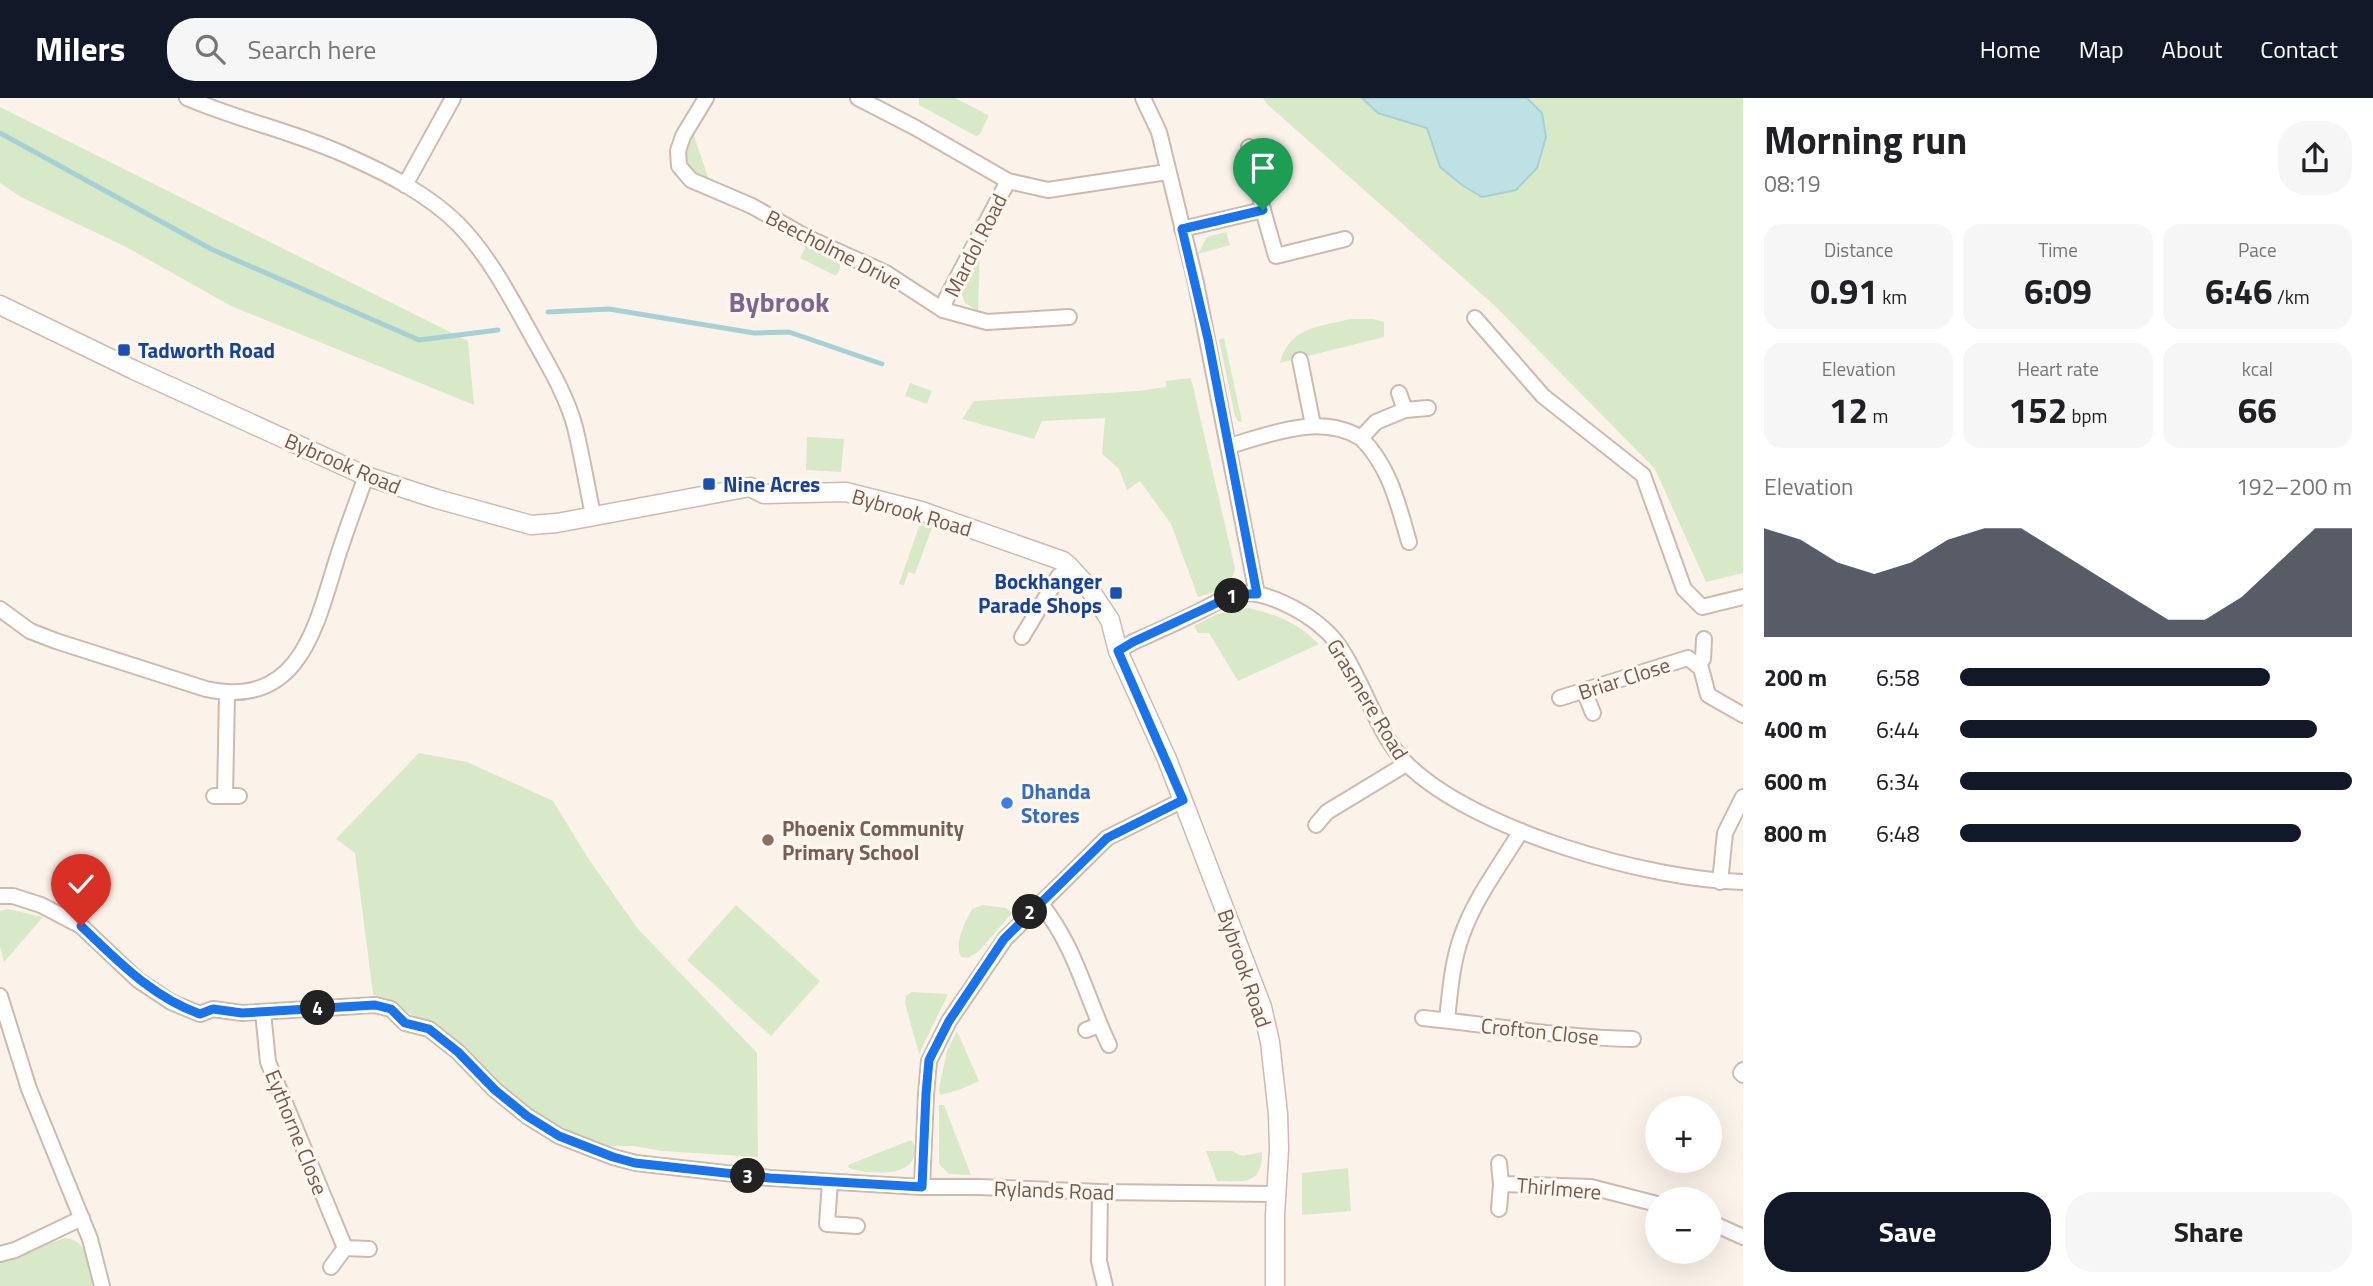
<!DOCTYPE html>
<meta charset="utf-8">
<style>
:root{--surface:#fff;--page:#f6f6f6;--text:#202124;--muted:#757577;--accent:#111827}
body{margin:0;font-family:"Titillium Web",sans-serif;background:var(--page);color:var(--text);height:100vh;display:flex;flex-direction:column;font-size:26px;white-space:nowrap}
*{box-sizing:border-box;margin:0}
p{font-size:23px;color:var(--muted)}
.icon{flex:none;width:38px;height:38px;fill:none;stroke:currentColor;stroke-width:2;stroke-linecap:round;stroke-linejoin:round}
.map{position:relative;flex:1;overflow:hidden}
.side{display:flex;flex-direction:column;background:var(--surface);width:630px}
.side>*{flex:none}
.tools{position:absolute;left:1645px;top:998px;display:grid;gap:14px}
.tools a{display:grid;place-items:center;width:77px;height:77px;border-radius:50%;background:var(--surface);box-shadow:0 7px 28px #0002;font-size:35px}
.pin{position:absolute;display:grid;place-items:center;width:60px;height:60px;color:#fff;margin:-72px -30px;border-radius:50% 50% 50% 0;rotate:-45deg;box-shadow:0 0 7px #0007}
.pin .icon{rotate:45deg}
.km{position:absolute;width:35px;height:35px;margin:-18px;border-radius:50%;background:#222;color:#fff;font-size:19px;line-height:35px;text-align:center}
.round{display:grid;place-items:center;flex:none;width:74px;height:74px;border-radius:28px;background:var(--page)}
.headline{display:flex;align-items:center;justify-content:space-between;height:119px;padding:0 21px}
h1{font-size:38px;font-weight:700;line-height:52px}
.stats{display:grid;grid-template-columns:repeat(3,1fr);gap:10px;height:119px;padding:7px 21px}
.stats div{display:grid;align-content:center;border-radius:18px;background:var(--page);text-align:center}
.stats b{font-size:35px;font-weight:700}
.stats small{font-size:19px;font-weight:400}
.stats p{font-size:19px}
.chart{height:196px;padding:14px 21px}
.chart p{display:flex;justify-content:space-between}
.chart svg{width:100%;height:126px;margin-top:7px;fill:var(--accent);opacity:.7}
.cta{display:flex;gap:14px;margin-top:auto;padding:14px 21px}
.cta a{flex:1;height:80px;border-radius:28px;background:var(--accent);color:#fff;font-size:28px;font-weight:700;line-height:80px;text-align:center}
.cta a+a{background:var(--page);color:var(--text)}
ul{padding:0 21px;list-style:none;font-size:23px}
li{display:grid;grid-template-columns:112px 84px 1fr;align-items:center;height:52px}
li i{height:18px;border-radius:9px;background:var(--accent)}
header{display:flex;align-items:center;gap:42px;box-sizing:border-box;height:98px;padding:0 35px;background:var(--accent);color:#fff}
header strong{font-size:33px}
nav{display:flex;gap:38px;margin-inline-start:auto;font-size:24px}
.search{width:490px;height:63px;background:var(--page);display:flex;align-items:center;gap:18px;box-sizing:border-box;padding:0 24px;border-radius:28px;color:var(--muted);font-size:26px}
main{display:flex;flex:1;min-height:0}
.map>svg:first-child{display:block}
.green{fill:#d7e9c7}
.water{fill:#bee1e4;stroke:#a5d1d6;stroke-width:2}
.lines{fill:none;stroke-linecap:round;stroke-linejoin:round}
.stream{stroke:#a5d1d6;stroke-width:5}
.minor-casing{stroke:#cdbaaf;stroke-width:18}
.tertiary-casing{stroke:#cdbaaf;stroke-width:21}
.minor{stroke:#fff;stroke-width:14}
.tertiary{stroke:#fff;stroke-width:18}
.route-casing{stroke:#fff;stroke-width:14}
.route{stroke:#1a73e8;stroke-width:9}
.transit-dot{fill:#1a4fb4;stroke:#fef7ef;stroke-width:2.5}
.shop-dot{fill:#3f7fe0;stroke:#fef7ef;stroke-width:2.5}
.education-dot{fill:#8d6e63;stroke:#fef7ef;stroke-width:2.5}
.labels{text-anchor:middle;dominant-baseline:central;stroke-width:6;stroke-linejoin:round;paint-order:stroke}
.street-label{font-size:21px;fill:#75594d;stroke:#fef7ef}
.transit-label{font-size:21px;font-weight:bold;fill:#164399;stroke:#fef7ef;text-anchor:start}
.shop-label{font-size:21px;font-weight:bold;fill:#366cbe;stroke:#fef7ef;text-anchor:start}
.education-label{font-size:21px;font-weight:bold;fill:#785e54;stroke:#fef7ef;text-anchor:start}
.district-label{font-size:28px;font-weight:bold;fill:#7f6690;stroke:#fef7ef}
</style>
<header>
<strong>Milers</strong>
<div class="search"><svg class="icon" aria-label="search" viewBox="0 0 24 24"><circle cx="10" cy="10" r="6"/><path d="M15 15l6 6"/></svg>Search here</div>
<nav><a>Home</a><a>Map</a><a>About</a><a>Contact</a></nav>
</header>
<main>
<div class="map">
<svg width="1743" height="1188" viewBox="0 0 1743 1188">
<rect width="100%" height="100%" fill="#fbf3e9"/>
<g class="green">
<polygon points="919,0 955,0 988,17 988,19 980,36 976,38 919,7"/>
<polygon points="1263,0 1743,0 1743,475 1706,484 1655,371 1494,207 1267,6"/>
<polygon points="0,9 468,243 474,307 231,208 126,149 21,99 0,85"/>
<path d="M693,35L709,82C683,70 680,59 693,35Z"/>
<polygon points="1226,134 1230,147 1198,156 1207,139"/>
<polygon points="806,148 840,165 840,171 836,178 800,160"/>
<polygon points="980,152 978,213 965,205 960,191"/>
<path d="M1350,221H1373L1384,224V239L1280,265C1289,229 1319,229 1350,221Z"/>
<polygon points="1224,240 1242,324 1238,323 1235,318 1219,242"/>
<path d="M1191,280L1235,470C1232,491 1215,493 1198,499L1171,426L1140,383L1127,392L1119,371L1102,356L1105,320L1042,323L1034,341L962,321L974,303L1138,293L1166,289V283Z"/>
<polygon points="910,285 932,293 927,306 905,298"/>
<polygon points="807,339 844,341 841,374 806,372"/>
<polygon points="921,423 933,427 915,476 908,474 904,487 899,486"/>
<path d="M1248,510C1278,517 1297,524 1319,546L1238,583L1209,535H1198L1194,528L1217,516Z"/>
<polygon points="419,655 467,664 553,703 588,760 638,831 757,955 758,1059 662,1053 634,1048 605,1048 574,1035 541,1018 507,992 462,948 437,930 373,896 355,755 336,741"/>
<polygon points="736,807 820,883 771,938 687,862"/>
<path d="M983,807L1006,810L1012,815L979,853L968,860L961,859C954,843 965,825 972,811Z"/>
<polygon points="8,811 43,819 4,864 0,848 0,813"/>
<polygon points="912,894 948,896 919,956 905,905 906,898"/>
<polygon points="957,933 979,983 959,992 940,997 939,991 947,953"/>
<polygon points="939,1007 944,1007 971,1077 949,1076 939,1066"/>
<path d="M911,1042C915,1047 916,1051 914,1058C909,1080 865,1076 849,1070L848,1067Z"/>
<path d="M1206,1053H1232L1242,1058L1262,1054C1263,1087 1243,1084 1217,1083Z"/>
<polygon points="1348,1070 1351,1113 1302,1117 1302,1075"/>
<path d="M65,1140C89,1142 90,1169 95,1188H0V1162Z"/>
</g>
<polygon class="water" points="1362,0 1527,0 1542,15 1546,39 1537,70 1516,92 1482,99 1462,87 1440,69 1427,30 1378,15"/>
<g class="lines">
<g class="stream">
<polyline points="0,35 211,151 419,242 498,232"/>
<polyline points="548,214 609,211 754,235 789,234 882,266"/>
</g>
<defs>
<g id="minor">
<path d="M187,0C241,23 299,35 352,60C390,77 429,97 459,127C489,158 511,200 532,238C548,267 566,296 575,329C582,358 587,388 593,417"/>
<polyline points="706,0 683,38 678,53 679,68 691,82 752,108 806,139 886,175 943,212 987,224 1069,219"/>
<polyline points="858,0 916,30 1008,83 1048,92 1167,74"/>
<polyline points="1143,0 1159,34 1196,185 1257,496"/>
<polyline points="1249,49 1263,112"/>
<polyline points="405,87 453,0"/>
<polyline points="1182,131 1263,112 1276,158 1345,141"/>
<polyline points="943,212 946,201 1008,83"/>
<polyline points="1475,220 1543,298 1643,377 1684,491 1702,509 1743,499"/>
<polyline points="1300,262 1313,327"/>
<polyline points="1405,312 1428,310"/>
<path d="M1361,340C1390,369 1398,406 1409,444"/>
<path d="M1229,348C1271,336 1320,315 1361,340L1376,324L1405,312L1399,295"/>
<path d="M0,511L30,533L56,543L206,591C298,611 315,532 336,464C345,435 356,406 366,378"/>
<polyline points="1022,539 1058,479 1069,468"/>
<path d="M1118,553L1133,544C1156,534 1178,524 1200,513C1211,508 1222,500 1234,497C1260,488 1306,514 1325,532C1339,544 1349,563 1357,580C1372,609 1384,644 1408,667C1476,733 1649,782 1743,784"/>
<polyline points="1697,567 1703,561 1704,541"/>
<polyline points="1584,593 1593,615"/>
<polyline points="1560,600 1688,560 1701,570 1708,597 1743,617"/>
<polyline points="214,698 239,698"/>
<polyline points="225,698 227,596"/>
<polyline points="1316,727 1327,714 1406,666"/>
<polyline points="1720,784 1725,735 1743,699"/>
<polyline points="0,798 13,798 41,807 81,828 138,882 171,904 200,916 213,911 242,915 375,907 391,911 405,925 429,931 458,954 495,992 527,1018 559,1038 613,1059 636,1065 770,1080 922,1089 979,1089 1100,1094 1278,1096"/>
<path d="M1040,805C1075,847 1086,899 1109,947"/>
<polyline points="0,898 29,991 90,1141 102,1188"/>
<polyline points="263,914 268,964 345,1150"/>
<path d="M1423,920C1493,927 1563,940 1633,941"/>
<path d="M1447,922C1450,894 1452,864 1462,837C1475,800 1501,766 1521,733"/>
<polyline points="1086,932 1099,927"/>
<polyline points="1743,972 1741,975 1743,977"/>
<polyline points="1499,1065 1501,1086 1499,1111"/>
<polyline points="830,1084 827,1126 857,1128"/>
<polyline points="1501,1086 1591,1089 1657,1106"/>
<polyline points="922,1089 926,996 929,963 949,923 1005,841 1107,740 1183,702"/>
<polyline points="1100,1094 1099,1163 1105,1188"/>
<polyline points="1710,1124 1743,1139"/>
<polyline points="0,1156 15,1152 82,1120"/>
<polyline points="331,1169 345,1150 369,1151"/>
</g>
<polyline id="tertiary" points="0,207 134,272 366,378 437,401 531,427 557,425 750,389 764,396 846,394 921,413 1063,463 1069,468 1088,489 1110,522 1118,553 1167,661 1262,909 1270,944 1278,1016 1279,1051 1275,1117 1275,1188"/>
</defs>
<use href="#minor" class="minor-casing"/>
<use href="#tertiary" class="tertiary-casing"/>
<use href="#minor" class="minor"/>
<use href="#tertiary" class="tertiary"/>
</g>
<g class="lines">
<defs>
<path id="route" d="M81,828C118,863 152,899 200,916L213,911L242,915L375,907L391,911L405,925L429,931L458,954L495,992L527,1018L559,1038L613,1059L635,1065L770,1080L922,1089L926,996L929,962L949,923L1004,841L1107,740L1183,702L1118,553L1133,544L1236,496H1257L1208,241L1182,131L1263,112"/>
</defs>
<use href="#route" class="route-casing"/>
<use href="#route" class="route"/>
</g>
<g class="transit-dot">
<rect x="117" y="245" width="14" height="14" rx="3.5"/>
<rect x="702" y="379" width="14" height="14" rx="3.5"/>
<rect x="1109" y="488" width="14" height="14" rx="3.5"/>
</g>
<circle class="shop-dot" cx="1007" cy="705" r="7"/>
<circle class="education-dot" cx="768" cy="742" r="7"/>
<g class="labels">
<g class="street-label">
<text transform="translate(975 147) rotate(-63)">Mardol Road</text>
<text transform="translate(834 151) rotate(27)">Beecholme Drive</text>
<text transform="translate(343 365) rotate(23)">Bybrook Road</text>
<text transform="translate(912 414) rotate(16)">Bybrook Road</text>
<text transform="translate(1624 580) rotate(-18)">Briar Close</text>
<text transform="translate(1368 601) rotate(59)">Grasmere Road</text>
<text transform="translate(1245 870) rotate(71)">Bybrook Road</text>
<text transform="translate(1540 933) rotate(6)">Crofton Close</text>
<text transform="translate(297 1034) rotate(68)">Eythorne Close</text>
<text transform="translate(1559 1090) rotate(5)">Thirlmere</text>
<text transform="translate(1054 1092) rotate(2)">Rylands Road</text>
</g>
<g class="transit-label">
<text x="138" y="252">Tadworth Road</text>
<text x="723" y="386">Nine Acres</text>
<text x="1102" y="483" text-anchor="end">Bockhanger<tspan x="1102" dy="24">Parade Shops</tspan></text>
</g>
<g class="shop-label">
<text x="1021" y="693">Dhanda<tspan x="1021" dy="24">Stores</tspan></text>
</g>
<g class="education-label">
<text x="782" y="730">Phoenix Community<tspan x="782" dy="24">Primary School</tspan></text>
</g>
<g class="district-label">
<text x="779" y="203">Bybrook</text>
</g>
</g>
</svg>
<div class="tools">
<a>+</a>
<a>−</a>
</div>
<div class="pin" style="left:1263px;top:112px;background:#1e9e55"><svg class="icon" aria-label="arrive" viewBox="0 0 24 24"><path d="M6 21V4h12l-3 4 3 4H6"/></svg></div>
<div class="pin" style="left:81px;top:828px;background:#d93025"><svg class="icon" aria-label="check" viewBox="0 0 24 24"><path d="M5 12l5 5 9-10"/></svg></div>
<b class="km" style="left:1232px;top:498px">1</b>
<b class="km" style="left:1030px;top:814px">2</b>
<b class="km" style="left:748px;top:1078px">3</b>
<b class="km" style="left:318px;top:910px">4</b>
</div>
<section class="side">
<div class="headline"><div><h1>Morning run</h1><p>08:19</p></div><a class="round"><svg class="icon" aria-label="share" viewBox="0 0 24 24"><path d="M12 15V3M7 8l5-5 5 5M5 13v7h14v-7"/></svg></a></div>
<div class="stats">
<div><p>Distance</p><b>0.91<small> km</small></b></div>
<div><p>Time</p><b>6:09</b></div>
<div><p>Pace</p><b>6:46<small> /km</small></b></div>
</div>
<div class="stats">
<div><p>Elevation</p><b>12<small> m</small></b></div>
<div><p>Heart rate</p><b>152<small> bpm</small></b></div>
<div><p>kcal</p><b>66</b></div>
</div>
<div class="chart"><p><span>Elevation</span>192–200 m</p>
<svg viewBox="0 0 160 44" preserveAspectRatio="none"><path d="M0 44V6L10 10L20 18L30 22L40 18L50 10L60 6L70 6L80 14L90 22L100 30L110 38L120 38L130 30L140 18L150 6L160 6V44z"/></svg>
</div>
<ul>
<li><b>200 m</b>6:58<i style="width:79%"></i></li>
<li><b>400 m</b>6:44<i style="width:91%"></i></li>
<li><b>600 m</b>6:34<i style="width:100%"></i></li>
<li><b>800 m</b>6:48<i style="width:87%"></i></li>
</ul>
<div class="cta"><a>Save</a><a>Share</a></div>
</section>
</main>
